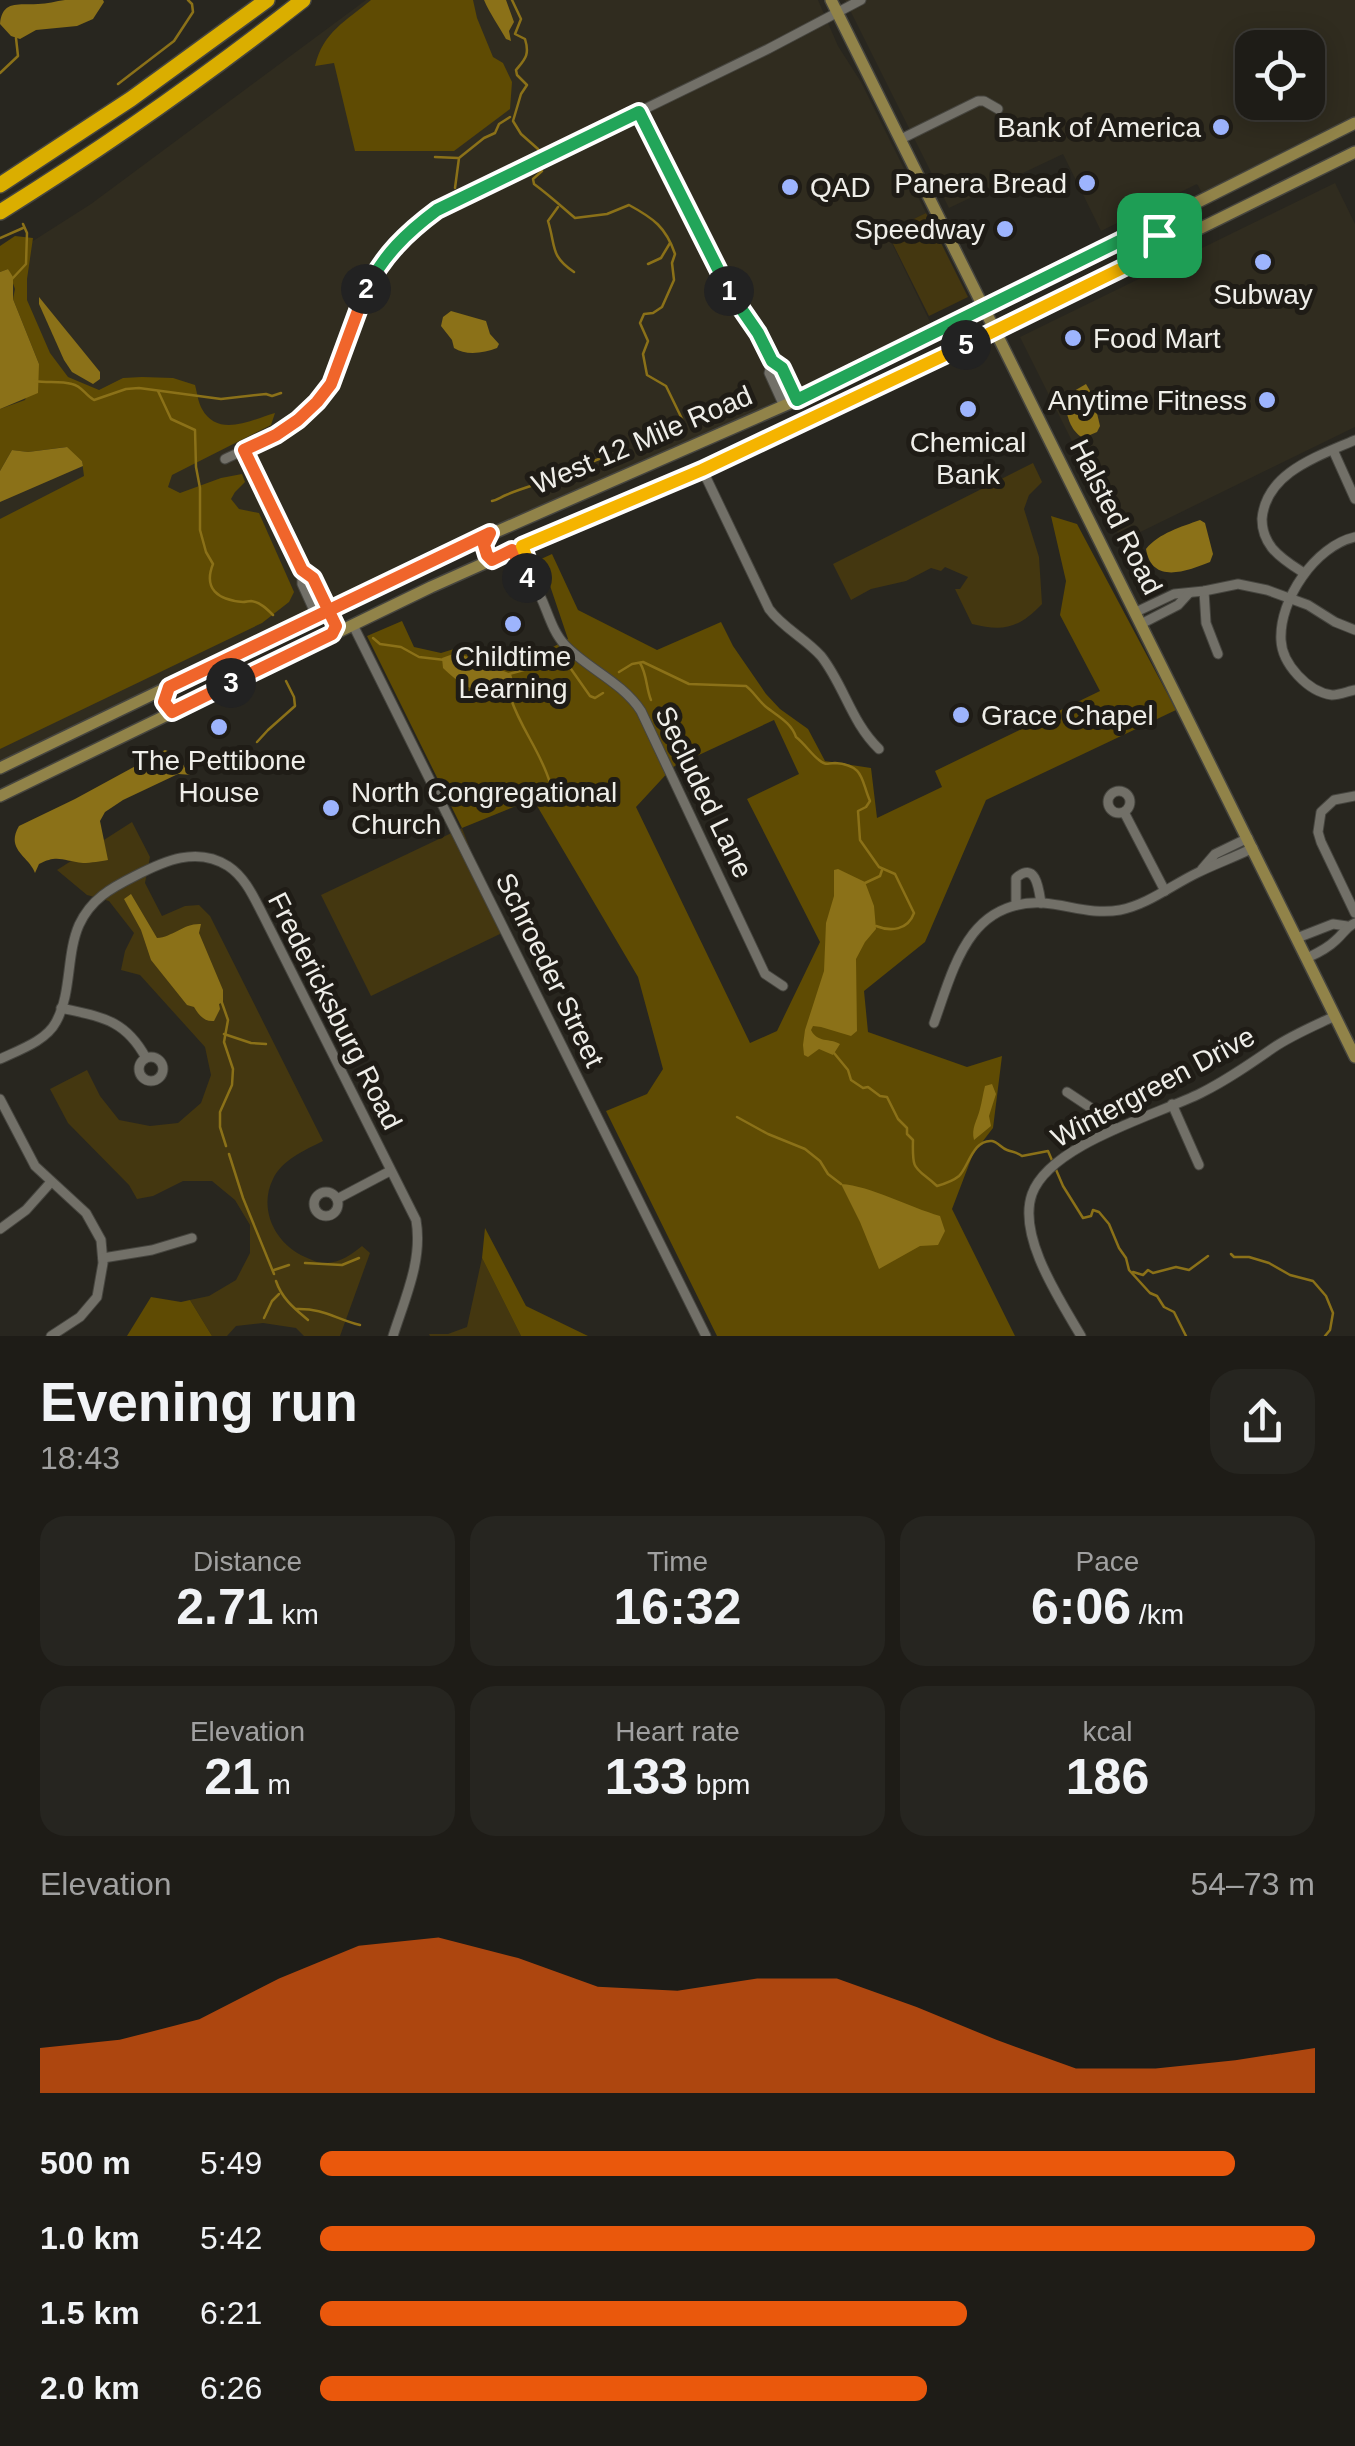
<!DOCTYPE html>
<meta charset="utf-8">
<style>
:root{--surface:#1e1c17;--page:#262520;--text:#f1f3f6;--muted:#a1a1a1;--line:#3c3a36;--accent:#ea580c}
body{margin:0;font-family:Arial,sans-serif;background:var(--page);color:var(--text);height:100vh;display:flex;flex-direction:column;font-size:38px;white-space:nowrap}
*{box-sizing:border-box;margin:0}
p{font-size:32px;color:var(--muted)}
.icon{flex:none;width:55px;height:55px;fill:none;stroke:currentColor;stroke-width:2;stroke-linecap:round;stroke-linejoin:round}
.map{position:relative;height:1336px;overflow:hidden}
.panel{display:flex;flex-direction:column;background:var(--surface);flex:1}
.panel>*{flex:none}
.controls{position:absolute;left:1235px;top:30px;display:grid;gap:20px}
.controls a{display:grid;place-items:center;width:90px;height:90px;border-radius:20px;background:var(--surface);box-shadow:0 5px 25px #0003,0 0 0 2px var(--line);font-size:50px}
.pin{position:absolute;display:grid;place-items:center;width:85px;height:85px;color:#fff;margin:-42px;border-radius:20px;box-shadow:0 5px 15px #0006}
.km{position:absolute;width:50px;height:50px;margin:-25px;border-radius:50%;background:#222;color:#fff;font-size:28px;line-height:50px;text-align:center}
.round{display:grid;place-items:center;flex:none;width:105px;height:105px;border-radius:30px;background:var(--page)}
.overview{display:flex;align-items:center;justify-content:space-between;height:170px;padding:0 40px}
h1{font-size:55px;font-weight:700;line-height:75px}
.figures{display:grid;grid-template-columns:repeat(3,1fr);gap:15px;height:170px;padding:10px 40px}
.figures div{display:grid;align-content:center;border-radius:25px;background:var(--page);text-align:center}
.figures b{font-size:50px;font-weight:700}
.figures small{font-size:28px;font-weight:400}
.figures p{font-size:28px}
.chart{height:280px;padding:20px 40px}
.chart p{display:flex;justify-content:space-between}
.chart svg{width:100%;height:180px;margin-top:10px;fill:var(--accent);opacity:.7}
ul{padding:0 40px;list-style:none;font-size:32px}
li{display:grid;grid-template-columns:160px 120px 1fr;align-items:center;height:75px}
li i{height:25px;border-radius:12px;background:var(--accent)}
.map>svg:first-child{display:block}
.built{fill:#302c1f;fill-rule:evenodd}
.green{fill:#443710}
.forest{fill:#5f4b03;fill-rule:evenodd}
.water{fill:#8b7118}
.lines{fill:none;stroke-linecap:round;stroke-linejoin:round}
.stream{stroke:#8b7118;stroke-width:2.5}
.street-casing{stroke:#46453f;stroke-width:11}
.secondary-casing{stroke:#46453f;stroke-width:14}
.highway-casing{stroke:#46453f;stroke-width:18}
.street{stroke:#727068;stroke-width:9}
.secondary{stroke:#918349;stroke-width:11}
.highway{stroke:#daae00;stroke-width:15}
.split-1-casing{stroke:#fff;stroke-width:20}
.split-2-casing{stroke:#fff;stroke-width:20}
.split-3-casing{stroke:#fff;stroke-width:20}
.split-4-casing{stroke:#fff;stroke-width:20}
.split-5-casing{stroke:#fff;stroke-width:20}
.split-6-casing{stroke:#fff;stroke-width:20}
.split-1{stroke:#22a559;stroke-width:12}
.split-2{stroke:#22a559;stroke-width:12}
.split-3{stroke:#f0652b;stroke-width:12}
.split-4{stroke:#f0652b;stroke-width:12}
.split-5{stroke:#f5b400;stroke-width:12}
.split-6{stroke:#f5b400;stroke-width:12}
.poi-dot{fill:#9db4fd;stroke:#1f1c16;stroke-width:4}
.labels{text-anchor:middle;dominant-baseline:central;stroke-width:10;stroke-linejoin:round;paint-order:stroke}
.poi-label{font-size:28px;fill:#efeee9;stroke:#1f1c16;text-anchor:end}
.street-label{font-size:28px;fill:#efeee9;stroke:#1f1c16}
</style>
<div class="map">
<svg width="1355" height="1336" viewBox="0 0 1355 1336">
<rect width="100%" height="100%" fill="#28261f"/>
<g class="built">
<polygon points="366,0 818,0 838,46 861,82 926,213 887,233 934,330 894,349 861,360 768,405 745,419 498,524 450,547 401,565 286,622 265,636 0,764 0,262 91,204"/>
<path d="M845,0H1355V116L1256,166L1204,196L1197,184L1101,231L1063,154L949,208ZM1252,48H1308V102H1252Z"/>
<polygon points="1335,183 1355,224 1355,427 1122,541 1020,337"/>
</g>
<g class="green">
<polygon points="926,213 968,297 929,316 887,232"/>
<path d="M1033,463L1042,482L1029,495L1024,509L1039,557L1042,604C1019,628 1004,632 972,624L955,589H960L968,577L945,567L941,571L931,568L906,581L871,589L851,600L833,564Z"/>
<path d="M132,822L150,857L145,883L162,916L185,906L199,905L210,916L323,1141C305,1150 282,1160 273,1179C258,1209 275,1244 305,1257C312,1260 319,1264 327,1263C341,1262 351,1255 362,1246L370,1253L340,1336H304L296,1328L263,1323L236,1326L227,1336H212L190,1300L209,1296L236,1280L250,1253V1225L235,1200L212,1181H183L153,1196L137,1199L129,1185L68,1123L50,1089L87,1070L100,1096L119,1120L150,1126L178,1123L201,1103L211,1075L205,1047L140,975L121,970L125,951L134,933L109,901L87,895L57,870Z"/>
<polygon points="462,828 502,933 371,996 321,895"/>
<polygon points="482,1258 521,1336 430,1336 429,1334 448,1334 467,1327"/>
</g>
<g class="forest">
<path d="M371,0H473L477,18L493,57L503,63L512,82L510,109L454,151H355L334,63L315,66C323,32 346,21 371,0Z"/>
<path d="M15,236L33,238L27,279V300L50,353L68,377L99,390L123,378L142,377L173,378L195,385C197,392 198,402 202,409C218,438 251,420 275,413L271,425L172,475L168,487L180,493L221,478L242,474L245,482L235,492L231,499L239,509L259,513L294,592L289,602L262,623L0,749V519L84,476L82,461L66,447L28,452L12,450L0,471V409L25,400L39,364L13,299L15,289L8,269L0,272V246Z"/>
<path d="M1051,516L1077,524L1176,710L986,800L925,942L864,991L868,1032L967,1067L1002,1056L993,1128L973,1154L952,1209L1015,1336H717L606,1111L647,1094L663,1069L638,977L533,799L462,828L367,636L402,621L414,647L441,653L467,645L513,668L568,639L541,559L552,554L578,610L657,650L721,622L733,646L766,694L780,709L808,729L825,761L871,768L877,818L942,787L935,771L1100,691L1060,615L1066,581ZM774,720L799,774L747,799L820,942L777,1031L750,1043L636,807L673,767Z"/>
<polygon points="485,1228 526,1306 588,1336 521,1336 482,1258"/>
<polygon points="151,1297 181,1302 190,1300 212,1336 127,1336"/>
</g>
<g class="water">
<path d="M65,0H103L104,2L93,19L77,26L36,30L20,39L11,36L0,24C2,0 18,5 38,4C47,4 56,1 65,0Z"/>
<path d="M484,0H506L514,22L509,31L511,41L506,39C499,26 490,14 484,0Z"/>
<polygon points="8,269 13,277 13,299 39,364 38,393 0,409 0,272"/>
<polygon points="39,297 100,372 100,379 93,384 72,372 64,360 39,304"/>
<path d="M451,311L486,321L490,334L499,344L497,348C484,353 466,356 454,348L452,340L441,326L443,317Z"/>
<path d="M1086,384L1093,396L1100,426L1097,432L1083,438C1070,431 1066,414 1065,400L1074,391Z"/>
<polygon points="67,447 82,461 83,466 0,502 0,471 12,450 28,452"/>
<path d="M1200,520L1205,523L1213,554L1210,562C1187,571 1152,585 1146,549C1159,533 1181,527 1200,520Z"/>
<path d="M453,654L465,656L511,674L515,687L514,697L504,700L498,692C477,696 457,682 443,668L442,658Z"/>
<path d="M165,750L178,755L186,770L193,775L178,774L123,800L105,812L100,821L108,860C101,861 91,863 83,863C63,861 58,854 39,864L35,873C29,856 5,850 19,826L75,799Z"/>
<path d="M838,869L865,882L874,906L876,929L865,942L856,959L857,1031L851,1036L821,1027L813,1026L811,1030C817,1043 830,1038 840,1044L833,1055L819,1049L808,1057L804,1055L803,1045L805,1030L824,971L826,923L834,896V870Z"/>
<path d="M131,894L157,938C173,937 184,923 201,924L199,933L223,990V1002L219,1004L220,1009L214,1021C204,1022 199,1015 194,1007L187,1005L151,960L141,930L124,899Z"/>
<path d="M992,1084L996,1094L989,1116L991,1126L974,1140C971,1128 977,1121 980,1109C982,1101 983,1094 985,1086Z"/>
<path d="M841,1184C871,1186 909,1207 940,1216L945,1231L938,1245L920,1246L879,1269L860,1222Z"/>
</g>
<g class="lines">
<g class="stream">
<path d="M512,0L521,19L515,34L525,39C530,55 525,59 516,70L517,75L527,85L521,94L513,121L521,134L538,149"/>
<polyline points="0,73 18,56 16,38"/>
<polyline points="118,84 174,41 193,12 192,4 188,0"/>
<polyline points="435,157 458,158"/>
<path d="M542,171L533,179L534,184C549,195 561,206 575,218L607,214L629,205C653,218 666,227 675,254L672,263L674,280L662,307L653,313L644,314L640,323L648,341L643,354L647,375L666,386L684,423"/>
<polyline points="455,188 459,158 484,138 495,133 499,124 510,117"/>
<path d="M558,207L548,221C556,247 550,256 574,272"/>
<polyline points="0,238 23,228"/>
<polyline points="648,264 661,258 670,243"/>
<polyline points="12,279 26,264 27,233 23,224"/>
<path d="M35,381C47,383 60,381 72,384C82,386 85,395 94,400L126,389L139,388L221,399L266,394L272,396L281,393"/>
<path d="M158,391L171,419L195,430L196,467L200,488V530L206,552L213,564C203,589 218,600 243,602C246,602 248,601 251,601C260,602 267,609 273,615"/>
<path d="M492,501C497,500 501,497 506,495C524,487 543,483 561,476C573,472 585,464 599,459"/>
<polyline points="373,638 380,644 401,647 419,657 445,660"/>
<path d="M640,663C647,674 646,688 651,700"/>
<path d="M619,672L632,664L643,662L689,684L746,686C753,691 758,700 765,706C777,716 791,722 796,737C805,744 811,754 819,760C826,766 827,763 835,763C865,765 861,781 870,801L866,807L858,811L860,840L879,867L895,874L914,913C908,930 891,932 876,926"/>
<polyline points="509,674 564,659 590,696 595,698 603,693"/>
<path d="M511,699C521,729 541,752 550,783"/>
<polyline points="257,742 268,730 295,706 294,697 286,681"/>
<polyline points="865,883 880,876 882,870"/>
<polyline points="221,1000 228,1020 224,1042 233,1069 232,1085 220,1112 220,1127 226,1146"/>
<polyline points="224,1034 251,1043 266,1044"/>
<path d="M834,1053L848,1070L851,1080L863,1088L868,1087L880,1096L887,1097L898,1119L907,1128V1134L913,1140C912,1173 915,1166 937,1186C944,1184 953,1181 959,1176C968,1168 973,1139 992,1141C998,1142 1001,1148 1007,1150C1012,1152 1017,1152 1022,1156L1048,1151L1063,1186L1083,1218L1091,1216L1093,1210L1099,1212L1109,1224L1119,1248L1126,1258L1129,1270L1150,1293L1157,1296L1164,1307L1174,1312L1186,1336"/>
<polyline points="737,1117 768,1134 805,1149 820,1161 828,1174 841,1184"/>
<polyline points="229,1154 243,1198 274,1274"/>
<polyline points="1231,1254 1234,1257 1249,1257 1269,1263 1290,1275 1313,1281 1326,1296 1333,1313 1330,1330 1325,1336"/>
<polyline points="305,1263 342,1265 359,1258"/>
<polyline points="274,1270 289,1265"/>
<polyline points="1133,1272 1143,1275 1148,1270 1153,1273 1176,1267 1189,1270 1208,1256"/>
<path d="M276,1281C282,1299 295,1309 308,1320"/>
<path d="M296,1309C324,1308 335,1319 360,1325"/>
<polyline points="264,1318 272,1301 279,1294"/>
</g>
<defs>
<g id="street">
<polyline points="639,111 722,280 758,333 772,361 781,368 797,400"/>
<polyline points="901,139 978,101 984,101 998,109"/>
<polyline points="772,361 769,373 784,406"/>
<polyline points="243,450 302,570 313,578 329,608"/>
<polyline points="1333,450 1355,499"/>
<path d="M225,459C258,443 292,430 317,403C333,385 339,363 347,341C371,276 380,252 437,210L768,49L861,0"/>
<path d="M702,469L769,609C783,628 805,638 821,656C844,685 851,722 879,749"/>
<path d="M1355,537C1315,546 1279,600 1281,640C1282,664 1308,692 1332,695C1339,695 1349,691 1355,690"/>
<polyline points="522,546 533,574 532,583"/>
<path d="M512,550C518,563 525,572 533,583C546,601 549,628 565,645C588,669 622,682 641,711L765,974L783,986"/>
<polyline points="302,570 302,584 316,615"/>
<path d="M1304,573C1293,566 1281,559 1272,548C1265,539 1262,530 1262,519C1266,472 1319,456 1355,440"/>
<polyline points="1204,591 1206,623 1218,654"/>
<polyline points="1136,612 1174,594 1204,591 1238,584 1267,590 1308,605 1335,622 1355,630"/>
<polyline points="1141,624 1178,605 1189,593"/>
<polyline points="353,625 706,1336"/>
<circle cx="1119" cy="802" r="11"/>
<polyline points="1355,796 1334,800 1321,812 1318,832 1321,842 1355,913"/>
<polyline points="1124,812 1165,891"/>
<polyline points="1202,869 1215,854 1248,838"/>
<path d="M1016,905V878C1036,860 1039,890 1041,903"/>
<polyline points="1297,938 1333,924 1347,926"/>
<path d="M1307,958C1318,953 1328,948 1336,940C1344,933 1346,927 1355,923"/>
<path d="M61,1008C101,1017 125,1019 146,1058"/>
<path d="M934,1023C954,967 969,899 1043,903C1069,905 1093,915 1120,910C1147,905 1172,885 1197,873C1215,864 1235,857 1253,848"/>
<circle cx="151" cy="1069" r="12"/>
<path d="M0,1059C19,1050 46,1041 56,1022C72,993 66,955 79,925C91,899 111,888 135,876C164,861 197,846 228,866C246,878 254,898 263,915L416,1220C423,1260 405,1298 393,1336"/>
<polyline points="1067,1092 1109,1120 1115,1129"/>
<polyline points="0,1099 35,1166 86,1213 101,1240 103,1263 97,1297 80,1317 51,1336"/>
<polyline points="1172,1104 1199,1165"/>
<circle cx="326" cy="1204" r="12"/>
<polyline points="337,1199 390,1171"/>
<polyline points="0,1229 26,1210 51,1182"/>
<polyline points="103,1258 152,1250 192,1238"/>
<path d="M1081,1336C1060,1300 1017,1236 1032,1194C1050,1144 1157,1115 1201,1093C1227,1080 1250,1064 1273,1048C1292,1035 1314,1026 1335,1016"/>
</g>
<g id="secondary">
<path d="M831,0C1005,353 1182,704 1355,1057"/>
<polyline points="0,768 425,563 797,400 1023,290 1355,123"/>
<polyline points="0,796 431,587 608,508 702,469 844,404 1355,152"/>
</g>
<g id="highway">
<polyline points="0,185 131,99 267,0"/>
<path d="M0,212C105,147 206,76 303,0"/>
</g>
</defs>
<use href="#street" class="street-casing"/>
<use href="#secondary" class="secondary-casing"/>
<use href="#highway" class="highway-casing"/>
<use href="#street" class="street"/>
<use href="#secondary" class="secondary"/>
<use href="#highway" class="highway"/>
</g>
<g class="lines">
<defs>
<polyline id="split-1" points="729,291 758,333 772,361 782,368 797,400 1144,229 1154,229 1159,235"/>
<path id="split-2" d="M366,289C384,255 406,233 437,210L639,112L729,291"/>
<polyline id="split-3" points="231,683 332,634 336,626 313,578 302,570 244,450 276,435 298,420 317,402 331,384 366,289"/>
<polyline id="split-4" points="231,683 172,712 164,702 169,687 490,533 484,545 487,555 492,560 512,550 527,578"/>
<polyline id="split-5" points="527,578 532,583 533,574 522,546 702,470 966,345"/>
<polyline id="split-6" points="966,345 1155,252 1160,242 1159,235"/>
</defs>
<use href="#split-1" class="split-1-casing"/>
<use href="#split-2" class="split-2-casing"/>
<use href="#split-3" class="split-3-casing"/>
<use href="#split-4" class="split-4-casing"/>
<use href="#split-5" class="split-5-casing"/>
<use href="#split-6" class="split-6-casing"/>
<use href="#split-1" class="split-1"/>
<use href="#split-2" class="split-2"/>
<use href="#split-3" class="split-3"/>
<use href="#split-4" class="split-4"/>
<use href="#split-5" class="split-5"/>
<use href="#split-6" class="split-6"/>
</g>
<g class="poi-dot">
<circle cx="1221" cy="127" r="10"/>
<circle cx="1087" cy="183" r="10"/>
<circle cx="790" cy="187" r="10"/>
<circle cx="1005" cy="229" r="10"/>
<circle cx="1263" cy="262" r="10"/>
<circle cx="1073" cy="338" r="10"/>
<circle cx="1267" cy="400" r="10"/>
<circle cx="968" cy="409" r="10"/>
<circle cx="513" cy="624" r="10"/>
<circle cx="961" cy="715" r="10"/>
<circle cx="219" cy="727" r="10"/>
<circle cx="331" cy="808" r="10"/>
</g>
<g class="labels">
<g class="poi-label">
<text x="1201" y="127">Bank of America</text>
<text x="1067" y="183">Panera Bread</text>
<text x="810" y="187" text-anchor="start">QAD</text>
<text x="985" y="229">Speedway</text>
<text x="1263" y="294" text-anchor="middle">Subway</text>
<text x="1093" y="338" text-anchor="start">Food Mart</text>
<text x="1247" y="400">Anytime Fitness</text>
<text x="968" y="442" text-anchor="middle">Chemical<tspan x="968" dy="32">Bank</tspan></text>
<text x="513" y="656" text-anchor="middle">Childtime<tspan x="513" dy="32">Learning</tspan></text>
<text x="981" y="715" text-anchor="start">Grace Chapel</text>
<text x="219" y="760" text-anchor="middle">The Pettibone<tspan x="219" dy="32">House</tspan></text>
<text x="351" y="792" text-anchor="start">North Congregational<tspan x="351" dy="32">Church</tspan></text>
</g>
<g class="street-label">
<text transform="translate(642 440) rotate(-23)">West 12 Mile Road</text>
<text transform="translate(1116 517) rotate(63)">Halsted Road</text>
<text transform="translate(704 792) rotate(64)">Secluded Lane</text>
<text transform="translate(550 970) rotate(64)">Schroeder Street</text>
<text transform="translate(335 1011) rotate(63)">Fredericksburg Road</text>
<text transform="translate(1153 1087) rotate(-28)">Wintergreen Drive</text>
</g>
</g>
</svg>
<div class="controls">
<a><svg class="icon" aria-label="locate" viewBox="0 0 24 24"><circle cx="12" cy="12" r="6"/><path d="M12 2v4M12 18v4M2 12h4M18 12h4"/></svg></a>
</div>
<div class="pin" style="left:1159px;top:235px;background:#1e9e55"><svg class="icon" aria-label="arrive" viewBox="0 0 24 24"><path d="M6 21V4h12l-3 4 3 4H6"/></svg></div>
<b class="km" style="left:729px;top:291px">1</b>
<b class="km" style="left:366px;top:289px">2</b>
<b class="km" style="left:231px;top:683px">3</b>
<b class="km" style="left:527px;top:578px">4</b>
<b class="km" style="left:966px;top:345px">5</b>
</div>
<section class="panel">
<div class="overview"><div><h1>Evening run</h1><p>18:43</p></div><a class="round"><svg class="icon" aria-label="share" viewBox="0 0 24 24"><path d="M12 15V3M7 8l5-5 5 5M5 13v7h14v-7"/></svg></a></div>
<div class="figures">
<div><p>Distance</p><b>2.71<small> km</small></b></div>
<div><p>Time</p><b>16:32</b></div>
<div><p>Pace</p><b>6:06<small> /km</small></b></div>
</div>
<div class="figures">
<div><p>Elevation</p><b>21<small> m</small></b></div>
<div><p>Heart rate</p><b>133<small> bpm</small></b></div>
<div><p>kcal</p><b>186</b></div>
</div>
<div class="chart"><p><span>Elevation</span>54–73 m</p>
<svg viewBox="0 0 160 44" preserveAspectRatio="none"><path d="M0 44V33L10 31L20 26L30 16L40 8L50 6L60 11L70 18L80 19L90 16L100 16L110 23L120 31L130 38L140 38L150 36L160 33V44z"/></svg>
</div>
<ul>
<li><b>500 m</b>5:49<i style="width:92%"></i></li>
<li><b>1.0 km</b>5:42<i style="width:100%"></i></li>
<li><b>1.5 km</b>6:21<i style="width:65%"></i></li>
<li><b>2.0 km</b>6:26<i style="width:61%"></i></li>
</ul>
</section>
